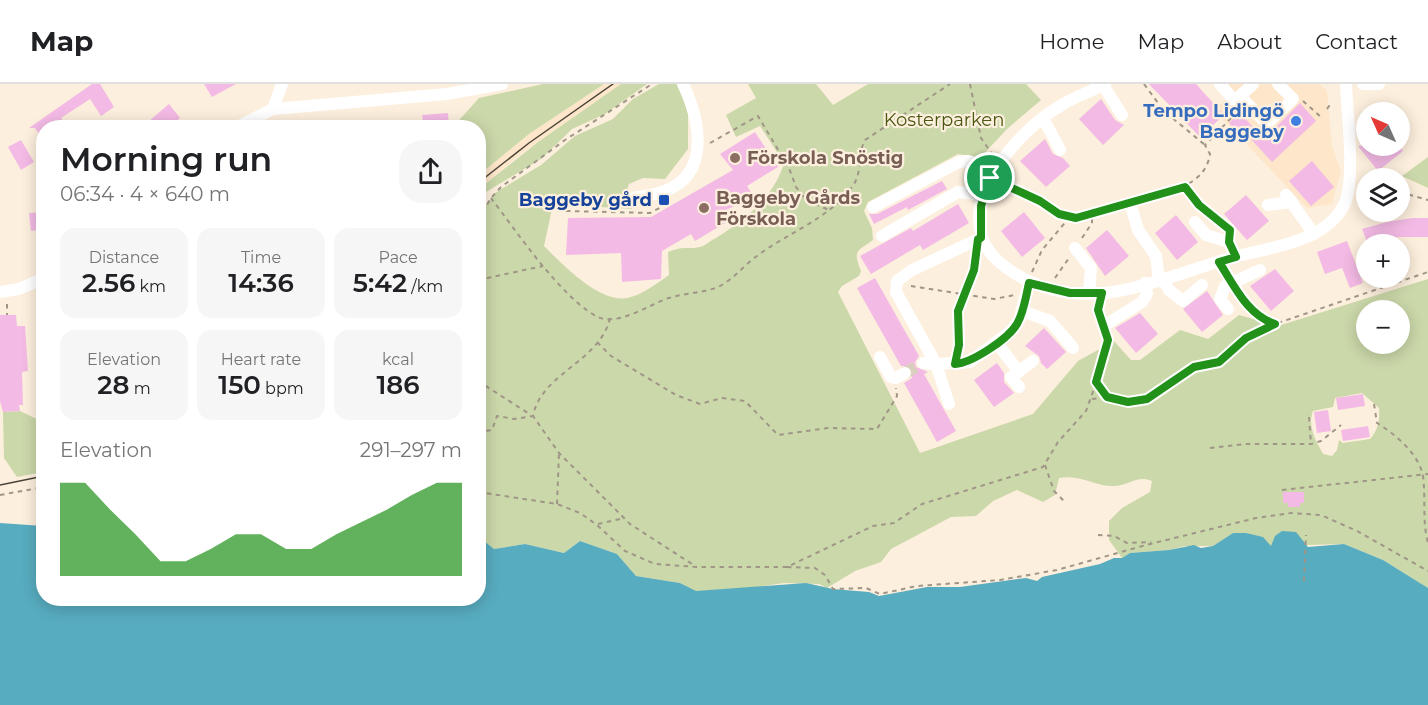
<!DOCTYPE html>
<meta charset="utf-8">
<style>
:root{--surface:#fff;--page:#f6f6f6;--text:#202124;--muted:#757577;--line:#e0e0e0;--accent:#21911a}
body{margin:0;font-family:Montserrat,sans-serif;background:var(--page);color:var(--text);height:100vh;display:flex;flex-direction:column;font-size:22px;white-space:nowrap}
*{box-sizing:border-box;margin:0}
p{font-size:20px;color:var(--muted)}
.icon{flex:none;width:33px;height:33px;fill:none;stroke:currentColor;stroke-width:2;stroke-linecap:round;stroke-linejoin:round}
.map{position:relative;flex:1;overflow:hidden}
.details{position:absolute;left:36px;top:36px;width:450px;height:486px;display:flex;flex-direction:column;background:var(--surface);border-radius:24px;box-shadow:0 3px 15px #0003}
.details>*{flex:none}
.needle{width:39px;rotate:315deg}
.fabs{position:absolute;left:1356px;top:18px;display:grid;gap:12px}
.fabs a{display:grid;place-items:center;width:54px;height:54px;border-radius:50%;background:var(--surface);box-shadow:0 3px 15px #0003;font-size:30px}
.pin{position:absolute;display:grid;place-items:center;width:51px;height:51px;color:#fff;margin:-26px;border:3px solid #fff;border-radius:50%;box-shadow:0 2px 6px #0007}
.round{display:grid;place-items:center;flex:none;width:63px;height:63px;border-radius:24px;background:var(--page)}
.summary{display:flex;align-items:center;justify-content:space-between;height:102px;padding:0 24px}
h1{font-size:33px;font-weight:600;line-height:45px}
.metrics{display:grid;grid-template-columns:repeat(3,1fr);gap:9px;height:102px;padding:6px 24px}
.metrics div{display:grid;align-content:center;border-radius:15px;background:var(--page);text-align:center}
.metrics b{font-size:26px;font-weight:600}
.metrics small{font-size:16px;font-weight:400}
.metrics p{font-size:16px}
.chart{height:168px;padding:12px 24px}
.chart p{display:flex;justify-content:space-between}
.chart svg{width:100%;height:108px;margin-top:6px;fill:var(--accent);opacity:.7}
header{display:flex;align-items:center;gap:36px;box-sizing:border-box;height:84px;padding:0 30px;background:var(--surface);border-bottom:2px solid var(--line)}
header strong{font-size:28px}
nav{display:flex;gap:33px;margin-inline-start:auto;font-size:21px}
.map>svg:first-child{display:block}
.built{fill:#fde6c9}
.green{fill:#cbd8a9;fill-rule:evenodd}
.water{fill:#58acbf}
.building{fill:#f3bae5}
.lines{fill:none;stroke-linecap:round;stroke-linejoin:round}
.minor-tunnel{stroke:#dacebd;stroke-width:12;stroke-dasharray:12 6;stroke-linecap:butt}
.path{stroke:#a09688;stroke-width:2;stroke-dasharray:4.5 4.5;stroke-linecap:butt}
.minor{stroke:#fff;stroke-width:12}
.tram{stroke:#4b443a;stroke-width:1.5}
.route-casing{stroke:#fff;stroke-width:12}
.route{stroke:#21911a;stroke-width:8}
.shop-dot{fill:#3f7fe0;stroke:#fdefdd;stroke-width:2}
.education-dot{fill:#8d6e63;stroke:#fdefdd;stroke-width:2}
.transit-dot{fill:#1a4fb4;stroke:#fdefdd;stroke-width:2}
.labels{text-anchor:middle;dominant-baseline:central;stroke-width:4.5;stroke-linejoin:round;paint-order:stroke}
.shop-label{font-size:18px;font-weight:bold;fill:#366cbe;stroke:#fdefdd;text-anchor:end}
.park-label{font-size:18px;fill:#4a5812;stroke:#fdefdd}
.education-label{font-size:18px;font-weight:bold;fill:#785e54;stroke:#fdefdd;text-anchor:start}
.transit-label{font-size:18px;font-weight:bold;fill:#164399;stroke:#fdefdd;text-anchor:end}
</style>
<header>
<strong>Map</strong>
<nav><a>Home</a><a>Map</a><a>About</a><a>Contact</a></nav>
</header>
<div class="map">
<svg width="1428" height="621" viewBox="0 0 1428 621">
<rect width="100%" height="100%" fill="#fdefdd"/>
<g class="built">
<polygon points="604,0 621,0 523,68 479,105 479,91 529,50"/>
<polygon points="1224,0 1320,0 1327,7 1332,62 1341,87 1332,120 1307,124 1214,26 1232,10"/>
</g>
<g class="green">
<polygon points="543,0 604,0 529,50 479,91 478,44 453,43 479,14"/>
<polygon points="621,0 647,0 605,30 572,45 541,75 486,108 481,117 479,133 479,105 538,58"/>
<path d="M659,0H677L688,26V65L665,95L643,94L629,100L626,109L632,125L553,120L544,162C562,180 599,219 627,214C642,211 656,200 669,191L668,168C686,161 686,166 700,163C705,162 711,156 716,154C746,135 774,113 784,79L760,42L736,53L726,31L756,14L748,0H816L833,21L868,0H1026L1041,16L1007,45L980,74L958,70L868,118L864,127L872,144L873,156C856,168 853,166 861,187L859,192L842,202L838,208L920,369L1033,330L1078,277L1114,257L1131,276H1140L1180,246L1208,255L1239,231L1278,242L1428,195V504L1383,476L1344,460L1270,462L1246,449H1233L1213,462H1185L1169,466L1130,469L1122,474L1109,456V437L1122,424L1150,408L1152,397C1137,391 1130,401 1115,402C1095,403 1082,390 1059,394L1055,411L1043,418L1017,406L993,417L976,432L951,433L891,465L881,478L855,487L827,504L819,500L784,499L730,507H695L680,499L636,492L617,470L580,457L564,469L525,460L494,465L478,453V150L483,141L486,121L495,109L541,81L575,52L613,35L633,15ZM1366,226H1400V260H1366ZM1362,309L1379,324C1380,336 1378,346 1370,355L1343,359L1339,356L1337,366L1332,372L1323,370C1316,357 1307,342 1313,327L1333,323L1335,314Z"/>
<polygon points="1428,73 1428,104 1402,92"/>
<polygon points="20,327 43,338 43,388 17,393 4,374 3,328"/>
</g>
<polygon class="water" points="0,439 43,442 44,514 478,514 479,453 494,465 525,460 564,469 580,457 617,470 636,492 680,499 696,507 806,499 833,505 869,508 879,512 927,503 960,503 1026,494 1037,497 1042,493 1100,480 1114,474 1122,474 1130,469 1169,466 1194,461 1201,464 1213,462 1233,449 1246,449 1263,453 1271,462 1275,452 1282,447 1296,448 1308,463 1344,460 1383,476 1428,504 1428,621 0,621"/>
<g class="building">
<polygon points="92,0 100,0 114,23 101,32 90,15 61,34 64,38 55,44 44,44 44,57 35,44 29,44"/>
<polygon points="204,0 236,0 212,13"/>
<polygon points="1149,0 1196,0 1224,31 1200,53"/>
<polygon points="1101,15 1115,36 1124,41 1103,61 1079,35"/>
<polygon points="1300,19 1316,37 1272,78 1249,53 1245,57 1229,39 1237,31 1243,32 1261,52 1273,46"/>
<polygon points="169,20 180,34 170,42 167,37 159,44 141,44"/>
<polygon points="448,29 449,44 424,44 422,31"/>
<polygon points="755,48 778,83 747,102 754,113 726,126 730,136 695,157 691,150 662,167 661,195 622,198 621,169 566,171 568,134 651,133 733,86 720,70"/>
<polygon points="1045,55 1053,70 1063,74 1070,82 1046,103 1020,77"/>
<polygon points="21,56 34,78 21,86 8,63"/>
<polygon points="1358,62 1399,62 1403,67 1378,87"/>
<polygon points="1312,77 1334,103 1311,122 1289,97"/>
<polygon points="942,97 947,105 908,126 907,123 874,140 869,130 877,130"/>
<polygon points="1246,111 1269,137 1247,156 1224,130"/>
<polygon points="958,120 969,139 923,166 920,161 871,190 860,172 911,144 913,147"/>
<polygon points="44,128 44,145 31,147 29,129"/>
<polygon points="1024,128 1045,154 1022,173 1001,147"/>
<polygon points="1176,131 1198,158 1177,176 1155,149"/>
<polygon points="1412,134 1428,134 1428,153 1398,153 1368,160 1362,145 1387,138"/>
<polygon points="1107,146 1129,172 1105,192 1086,164"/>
<polygon points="1347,157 1363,199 1350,204 1342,184 1325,190 1317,168"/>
<polygon points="1275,185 1294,207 1271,227 1250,202"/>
<polygon points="875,194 919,272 915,278 916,283 928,288 924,290 956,347 937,358 904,299 912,294 912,286 909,282 901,282 857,204"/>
<polygon points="1207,207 1223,231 1202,248 1183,225"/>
<polygon points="1140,229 1158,250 1136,269 1115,244"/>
<polygon points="0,231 16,231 17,242 25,242 28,287 22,288 23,321 19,321 20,327 3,328 0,317"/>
<polygon points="1044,244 1066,268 1047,285 1041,279 1039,272 1025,262"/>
<polygon points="997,279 1004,289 1004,298 1014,309 994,323 974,296"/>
<polygon points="1363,310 1365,322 1338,326 1336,314"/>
<polygon points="1328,326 1331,347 1317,349 1314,328"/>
<polygon points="1368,342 1370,353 1343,357 1341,346"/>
<polygon points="1283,408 1304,408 1304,419 1300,419 1300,423 1288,423 1288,419 1283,419"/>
</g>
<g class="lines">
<polyline class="minor-tunnel" points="905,289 923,279"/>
<g class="path">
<polyline points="970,0 981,54 992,70"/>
<polyline points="1144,0 1164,27 1205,61"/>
<polyline points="1303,17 1321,33 1323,31"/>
<polyline points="1327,25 1329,22 1334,23"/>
<polyline points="710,59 758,32 789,84 796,103 806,116 829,126"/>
<polyline points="1001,101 1033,113 1069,134 1121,122"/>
<polyline points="1185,103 1199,121 1228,144"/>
<polyline points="1360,107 1366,107"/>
<polyline points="1400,108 1428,116"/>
<path d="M491,114C516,147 561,213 596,232C616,244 650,220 669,214C685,209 703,209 718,203C733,196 743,182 757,172C787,149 829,135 852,103C863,89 857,71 865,56L950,0"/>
<path d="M1138,117C1165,108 1205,104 1210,70L1205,61L1234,31"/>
<polyline points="566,127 650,129 669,119"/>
<polyline points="478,136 491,114 501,103 565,56 652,0"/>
<polyline points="1082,154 1092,139 1092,131"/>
<polyline points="1032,188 1042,166 1069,134"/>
<polyline points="1055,194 1069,174"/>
<polyline points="478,196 543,182"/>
<polyline points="911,202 994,215 1015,211"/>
<polyline points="1238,207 1257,232 1275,240 1428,188"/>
<polyline points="7,220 7,231"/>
<polyline points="1099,231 1100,219"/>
<path d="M610,234C600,278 541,289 533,332L559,369L630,440L695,482"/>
<polyline points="597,258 611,272 676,311 700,320 722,314 745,317 778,351 828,344 877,345 897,312 896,304"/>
<polyline points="958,269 958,227 974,186 976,170"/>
<polyline points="478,297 531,331"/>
<polyline points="1096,298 1107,313"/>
<polyline points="1092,315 1107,313 1128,318 1147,315 1195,283 1219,278 1246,254 1275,240"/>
<path d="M1374,320L1377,339C1395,350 1419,370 1423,392C1426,415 1422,437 1428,459"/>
<polyline points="1309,333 1311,360"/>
<polyline points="478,344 484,347 492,346 497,332 514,335 533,332"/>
<polyline points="1210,364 1246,360 1311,360 1321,357 1341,341"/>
<polyline points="1045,381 1054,407 1064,417"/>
<polyline points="1282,406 1428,390"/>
<polyline points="478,408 557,420 580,429 597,441 625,467 655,480 697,483 787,483 873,442 894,439 922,420 1043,383 1058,358 1086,327 1104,277 1107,250"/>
<polyline points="0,411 44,403"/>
<polyline points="557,420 559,369"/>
<polyline points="598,440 624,434"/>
<polyline points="1098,451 1114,452 1127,459 1151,458"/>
<polyline points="787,483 815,484 825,491 833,505 866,504 880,510 917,502 1000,496 1057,486 1146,461 1256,434 1291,429 1321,431 1357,447 1428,487"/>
<polyline points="1304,497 1306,451"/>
</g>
<g class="minor">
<path d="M1105,0C1090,8 1074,13 1060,22C1015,48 946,128 997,176C1018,195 1041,205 1070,209C1122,216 1186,186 1237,172C1273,163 1325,158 1344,121C1356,98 1347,28 1346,0"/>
<polyline points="1220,0 1241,24"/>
<polyline points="1253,0 1240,12 1267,40 1293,15 1278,0"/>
<polyline points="1363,0 1379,0"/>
<polyline points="1103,1 1122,31"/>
<polyline points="273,25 282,0"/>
<polyline points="1043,34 1060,66"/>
<polyline points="235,44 273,25 447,10 502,0"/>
<polyline points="1286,111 1314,150"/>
<path d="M633,114C643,112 655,111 665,107C712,89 699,34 683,0"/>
<polyline points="1268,121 1292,118"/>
<polyline points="873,123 959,78 968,77 996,85"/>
<polyline points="1132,125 1138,146 1156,172 1159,196"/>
<polyline points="1195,138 1206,151 1229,158 1236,173"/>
<polyline points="882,152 958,108 983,111"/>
<polyline points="981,154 912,186 897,197 896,208 936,280 970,278 1011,247 1019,236 1029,199"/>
<polyline points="1075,164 1091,184 1089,210"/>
<polyline points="1219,178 1232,198"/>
<polyline points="1163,195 1169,206 1183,217 1202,201"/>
<polyline points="0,208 19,205 44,194"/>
<polyline points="1228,225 1220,215 1225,202 1260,186"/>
<polyline points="1022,227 1050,237 1073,264"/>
<polyline points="1107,240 1142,218 1147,210 1145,199"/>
<polyline points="996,258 1019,288"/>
<polyline points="880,273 891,293 896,294 905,289"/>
<polyline points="923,279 936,280 949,320"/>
<polyline points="1019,303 1011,293 1033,277"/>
</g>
<g class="tram">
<polyline points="478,99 529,59 613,0"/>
<polyline points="0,401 44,392"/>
</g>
</g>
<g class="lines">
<defs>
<path id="route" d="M990,94L1040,117L1059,130L1076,134L1185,103L1199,121L1230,146L1229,158L1236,173L1219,178C1234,201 1247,231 1275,240L1246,254L1219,278L1194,283L1147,315L1128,318L1107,313L1096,298L1108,256L1098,226L1102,209H1070L1029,199C1026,212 1024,228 1017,240C1008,255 972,279 955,280L959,261L958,227L974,186L978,155L981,154V122Z"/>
</defs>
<use href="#route" class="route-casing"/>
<use href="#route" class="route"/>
</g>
<circle class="shop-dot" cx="1296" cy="37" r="6"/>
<g class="education-dot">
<circle cx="735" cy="74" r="6"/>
<circle cx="704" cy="124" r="6"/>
</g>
<rect class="transit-dot" x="658" y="110" width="12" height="12" rx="3"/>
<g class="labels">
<g class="shop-label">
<text x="1284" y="27">Tempo Lidingö<tspan x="1284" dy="21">Baggeby</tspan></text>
</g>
<g class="park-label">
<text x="944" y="36">Kosterparken</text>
</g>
<g class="education-label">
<text x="747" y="74">Förskola Snöstig</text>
<text x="716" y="114">Baggeby Gårds<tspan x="716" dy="21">Förskola</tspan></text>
</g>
<g class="transit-label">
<text x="652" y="116">Baggeby gård</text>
</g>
</g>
</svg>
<div class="fabs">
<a><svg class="needle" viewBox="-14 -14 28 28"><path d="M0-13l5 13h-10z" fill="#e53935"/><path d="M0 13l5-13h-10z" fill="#757577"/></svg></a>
<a><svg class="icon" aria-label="layers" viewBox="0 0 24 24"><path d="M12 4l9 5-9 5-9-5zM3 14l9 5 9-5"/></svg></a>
<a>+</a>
<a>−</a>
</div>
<div class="pin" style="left:990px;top:94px;background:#1e9e55"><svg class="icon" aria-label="arrive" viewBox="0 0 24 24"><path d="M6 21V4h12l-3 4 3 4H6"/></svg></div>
<section class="details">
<div class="summary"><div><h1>Morning run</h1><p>06:34 · 4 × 640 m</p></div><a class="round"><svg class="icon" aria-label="share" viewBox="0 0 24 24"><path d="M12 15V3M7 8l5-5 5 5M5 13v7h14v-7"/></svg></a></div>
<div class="metrics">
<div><p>Distance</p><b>2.56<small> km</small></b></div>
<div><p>Time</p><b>14:36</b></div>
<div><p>Pace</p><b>5:42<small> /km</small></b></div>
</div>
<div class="metrics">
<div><p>Elevation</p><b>28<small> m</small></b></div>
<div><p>Heart rate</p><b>150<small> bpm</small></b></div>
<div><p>kcal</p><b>186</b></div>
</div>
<div class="chart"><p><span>Elevation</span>291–297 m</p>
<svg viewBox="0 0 160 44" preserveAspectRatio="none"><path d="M0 44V6L10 6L20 17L30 27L40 38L50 38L60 33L70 27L80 27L90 33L100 33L110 27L120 22L130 17L140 11L150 6L160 6V44z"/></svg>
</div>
</section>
</div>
